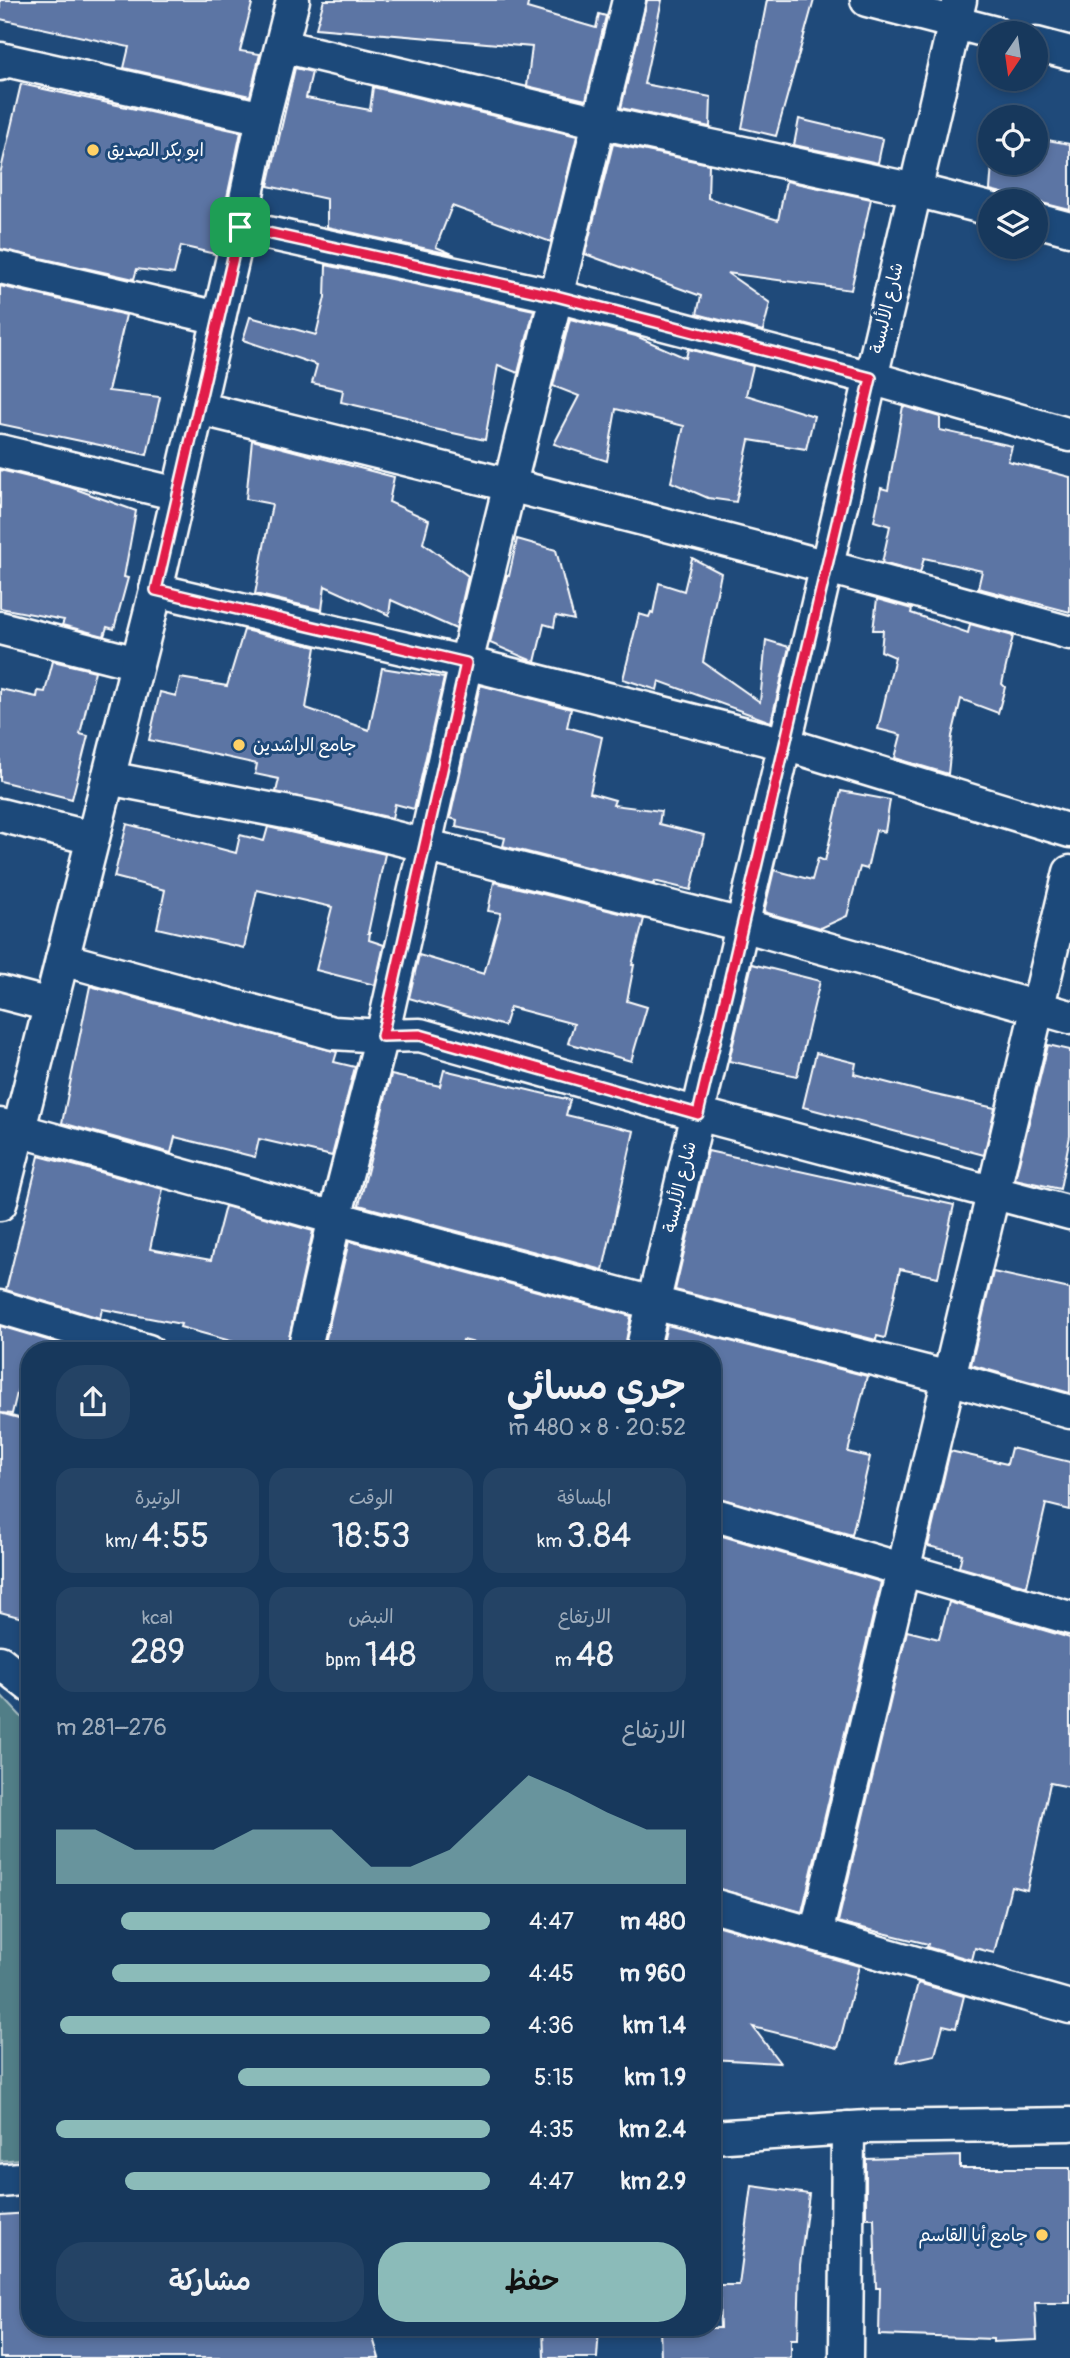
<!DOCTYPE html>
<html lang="ar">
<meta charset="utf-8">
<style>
:root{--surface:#17385c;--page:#244365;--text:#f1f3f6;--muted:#9eacbb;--line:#365272;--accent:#8bbbb9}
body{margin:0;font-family:Pangolin,"Playpen Sans Arabic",sans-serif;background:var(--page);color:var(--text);direction:rtl;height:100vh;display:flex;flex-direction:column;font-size:26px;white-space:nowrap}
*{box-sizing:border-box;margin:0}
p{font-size:23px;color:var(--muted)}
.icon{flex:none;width:38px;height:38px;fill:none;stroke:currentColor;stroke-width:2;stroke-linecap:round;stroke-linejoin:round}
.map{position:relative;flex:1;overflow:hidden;direction:ltr}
.sheet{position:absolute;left:21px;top:1342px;width:700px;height:994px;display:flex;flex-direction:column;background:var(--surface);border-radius:28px;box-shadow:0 4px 10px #0003,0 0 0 2px var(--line);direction:rtl}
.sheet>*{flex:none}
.needle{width:46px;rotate:193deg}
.fabs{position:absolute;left:978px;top:21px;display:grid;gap:14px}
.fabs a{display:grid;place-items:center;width:70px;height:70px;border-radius:50%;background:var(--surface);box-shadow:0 4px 10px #0003,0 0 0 2px var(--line);font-size:35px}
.pin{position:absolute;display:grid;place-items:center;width:60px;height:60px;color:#fff;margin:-30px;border-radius:14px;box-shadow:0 4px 10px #0006}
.round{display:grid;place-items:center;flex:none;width:74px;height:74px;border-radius:28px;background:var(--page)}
.head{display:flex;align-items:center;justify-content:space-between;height:119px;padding:0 35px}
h1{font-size:38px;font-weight:600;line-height:52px}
.figures{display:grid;grid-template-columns:repeat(3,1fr);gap:10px;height:119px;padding:7px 35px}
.figures div{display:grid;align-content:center;border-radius:18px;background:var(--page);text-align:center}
.figures b{font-size:35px;font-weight:600}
.figures small{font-size:19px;font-weight:400}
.figures p{font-size:19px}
.chart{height:196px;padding:14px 35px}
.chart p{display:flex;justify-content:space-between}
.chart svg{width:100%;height:126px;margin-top:7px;fill:var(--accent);opacity:.7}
.button{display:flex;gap:14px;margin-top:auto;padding:14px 35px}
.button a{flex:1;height:80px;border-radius:28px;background:var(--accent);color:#111;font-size:28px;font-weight:600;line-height:80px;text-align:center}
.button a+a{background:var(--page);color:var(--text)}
ul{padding:0 35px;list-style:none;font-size:23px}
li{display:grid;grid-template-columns:112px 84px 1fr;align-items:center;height:52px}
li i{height:18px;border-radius:9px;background:var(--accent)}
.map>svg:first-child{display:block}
.green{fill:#517e87;stroke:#a8bec3;stroke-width:2}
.building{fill:#5c74a4;stroke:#fff;stroke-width:2}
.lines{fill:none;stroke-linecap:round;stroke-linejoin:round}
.street-casing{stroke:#fff;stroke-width:37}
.street{stroke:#1f4a7a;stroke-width:32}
.route-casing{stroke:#fff;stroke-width:14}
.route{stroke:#e11d48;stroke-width:9}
.poi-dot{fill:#ffd166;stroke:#1f4a7a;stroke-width:2.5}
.labels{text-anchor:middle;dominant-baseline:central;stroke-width:6;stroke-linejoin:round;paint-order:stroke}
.poi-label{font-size:18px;fill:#fff;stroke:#1f4a7a;text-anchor:start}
.street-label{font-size:18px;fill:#fff;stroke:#1f4a7a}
</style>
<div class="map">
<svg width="1070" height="2358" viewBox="0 0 1070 2358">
<rect width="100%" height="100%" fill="#1f4a7a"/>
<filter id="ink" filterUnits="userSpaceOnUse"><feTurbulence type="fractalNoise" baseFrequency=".0143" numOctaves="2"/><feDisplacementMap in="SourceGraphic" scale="14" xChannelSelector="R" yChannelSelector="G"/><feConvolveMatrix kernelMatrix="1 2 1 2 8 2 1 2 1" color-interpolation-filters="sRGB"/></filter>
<g filter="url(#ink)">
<polygon class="green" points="0,1694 30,1726 30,2158 0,2161"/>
<g class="building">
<polygon points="0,0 253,0 240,51 260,54 250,96 124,68 129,47 0,19"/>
<polygon points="324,0 529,0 527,8 596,28 599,14 606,16 586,100 527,86 532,47 316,28"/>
<polygon points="647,0 662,0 644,84 711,97 710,127 621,108"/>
<polygon points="767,0 814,0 776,136 742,128"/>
<polygon points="295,68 312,72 306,98 370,110 373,87 577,136 551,242 452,206 436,247 455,255 327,227 327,199 268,186"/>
<polygon points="21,84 241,132 215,254 181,246 174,274 137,269 134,279 0,249 0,174"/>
<polygon points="799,119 883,139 878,163 794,145"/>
<polygon points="1036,138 1070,144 1070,210 990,190 992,163 1036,163"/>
<polygon points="613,144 709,164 708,198 778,220 786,181 871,199 851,290 727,273 770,303 763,331 697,314 701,296 585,254"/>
<polygon points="326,265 534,310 518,373 498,365 485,440 430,428 406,417 341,402 343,390 312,383 317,365 243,340 250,317 316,335 325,297"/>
<polygon points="0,286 126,315 108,391 160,397 147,455 0,424"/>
<polygon points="570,319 636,336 686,358 688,349 753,366 746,395 814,416 806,449 749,440 736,502 708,498 671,482 684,426 616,409 607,461 554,444 579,396 553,386"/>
<polygon points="903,406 940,417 940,430 1012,446 1008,461 1070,477 1070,612 978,588 982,571 924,558 920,573 882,563 890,526 874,521 881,488 888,490"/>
<polygon points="252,440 394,477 389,502 429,520 423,543 468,576 456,629 391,600 389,615 325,586 322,610 255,594 272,504 246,499"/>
<polygon points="0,470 70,487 136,511 124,577 128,578 114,629 107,627 104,636 62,625 64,620 0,608"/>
<polygon points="517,539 556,550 574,620 556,616 554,627 544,624 535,662 490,643 507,575 509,576"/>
<polygon points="692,558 721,573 703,662 760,702 766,640 789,647 771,722 659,681 657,690 623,679 639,614 649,617 651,612 653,613 659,583 684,591"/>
<polygon points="877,599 912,609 911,613 968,633 970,624 1013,636 1002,684 1005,687 998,713 961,699 952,736 948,774 895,758 901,735 878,729 895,657 881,651 883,630 873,630"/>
<polygon points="244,630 316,647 306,708 369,730 382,668 444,678 414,809 395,804 392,818 276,792 279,779 255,774 257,764 149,740 160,692 176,696 180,678 227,686"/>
<polygon points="53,661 95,671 80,734 88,736 72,799 0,781 0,689 37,697 38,691 45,692"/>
<polygon points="480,685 571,709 567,727 602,737 590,793 615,800 613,805 661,811 659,824 704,835 691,890 654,881 654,884 503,846 505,838 456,827 457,820 450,818"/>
<polygon points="841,791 890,800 885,832 876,830 867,869 860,867 847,916 821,928 764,912 774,870 812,880 818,858 825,861"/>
<polygon points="127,824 236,853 240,835 264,841 268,827 385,854 368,933 370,933 369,940 384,945 375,985 316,970 332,907 257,890 244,948 157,928 165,890 114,877"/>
<polygon points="494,882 644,919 632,965 634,965 627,1001 647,1007 631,1061 568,1043 574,1024 510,1007 504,1026 409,998 419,955 484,974 501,913 488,911"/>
<polygon points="752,964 820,981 797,1076 729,1061"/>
<polygon points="90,986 337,1052 334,1062 355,1067 332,1156 259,1139 255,1157 175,1137 171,1153 62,1123"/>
<polygon points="1048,1045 1070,1050 1070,1136 1060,1189 1015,1179"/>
<polygon points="816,1053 856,1063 854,1074 931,1094 995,1108 984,1155 803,1107"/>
<polygon points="444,1070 570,1100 566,1115 634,1131 603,1270 359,1205 391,1075 440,1086"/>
<polygon points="708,1151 954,1205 938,1277 900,1269 885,1338 877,1336 876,1340 675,1290"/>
<polygon points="39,1156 163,1189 150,1249 211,1260 225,1206 313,1231 286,1351 267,1351 180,1327 181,1324 102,1309 100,1318 6,1290"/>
<polygon points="349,1241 631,1316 624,1351 507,1351 463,1340 460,1351 323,1351"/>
<polygon points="993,1272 1070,1289 1070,1393 971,1365"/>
<polygon points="667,1325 867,1376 848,1452 870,1457 852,1535 712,1496 712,1351 661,1351"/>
<polygon points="0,1326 84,1351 27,1351 12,1414 0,1413"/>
<polygon points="0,1413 30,1421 30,1620 0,1612"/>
<polygon points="1011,1448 1070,1462 1070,1510 1046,1504 1027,1586 959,1567 962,1554 928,1546 950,1451 1007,1464"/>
<polygon points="712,1533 881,1582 802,1912 712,1887"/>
<polygon points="949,1602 1070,1638 1070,1787 1050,1783 1027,1890 1011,1886 994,1953 975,1948 972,1960 927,1947 928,1944 838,1922 907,1631 939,1639"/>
<polygon points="712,1924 859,1966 838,2048 753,2027 780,2063 712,2059"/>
<polygon points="918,1983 964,1996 956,2028 943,2025 935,2055 897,2063"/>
<polygon points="960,2156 960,2168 1070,2168 1070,2303 1035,2303 1037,2340 993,2342 993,2339 879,2335 880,2288 876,2288 874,2218 866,2218 866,2159"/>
<polygon points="752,2186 809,2194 800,2265 798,2339 791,2339 791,2358 661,2358 660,2328 720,2328 719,2285 739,2285"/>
<polygon points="30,2213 30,2328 370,2328 379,2358 0,2358 0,2215"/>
<polygon points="543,2328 599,2328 597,2358 544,2358"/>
</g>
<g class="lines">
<defs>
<g id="street">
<polyline points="867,0 995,33"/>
<polyline points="1036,44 1070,53"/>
<polyline points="282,46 599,122 915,190 990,209"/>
<polyline points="0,64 1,59 263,118"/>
<polyline points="1036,220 1070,229"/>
<polyline points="240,227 556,296 871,378 1070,435"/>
<polyline points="0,267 219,318"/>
<path d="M198,408C490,479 781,552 1070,633"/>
<polyline points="0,451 178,494"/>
<polyline points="156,590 466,663 785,744 1070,831"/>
<polyline points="0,628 137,663"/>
<polyline points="108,778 316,818 742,925 1070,1017"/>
<polyline points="0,815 92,838"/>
<polyline points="62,959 333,1033 382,1036 420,1035 698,1114 1070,1213"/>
<polyline points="0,992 50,1005"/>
<polyline points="0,1125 335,1218 653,1303 949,1378 1070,1412"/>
<polyline points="0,1204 156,590 240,227 263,118 293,0"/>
<polyline points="0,1307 148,1351"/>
<polyline points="304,1351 335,1218 382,1036 466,663 629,0"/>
<polyline points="642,1351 960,0"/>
<polyline points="712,1514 1070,1618"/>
<polyline points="0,1662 30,1686"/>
<polyline points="712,1905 1070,2007"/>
<polyline points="816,1934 1070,872"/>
<polyline points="712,2137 867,2127 1070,2124"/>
<polyline points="0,2181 30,2178"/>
<polyline points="846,2358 848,2128"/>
</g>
</defs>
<use href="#street" class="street-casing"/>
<use href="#street" class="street"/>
</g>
</g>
<g class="lines" filter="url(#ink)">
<defs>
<polygon id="route" points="240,227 556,296 871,378 698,1114 420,1035 382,1036 466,663 156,590"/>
</defs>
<use href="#route" class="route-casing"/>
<use href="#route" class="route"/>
</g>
<g class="poi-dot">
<circle cx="93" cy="150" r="7"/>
<circle cx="239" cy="745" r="7"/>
<circle cx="1042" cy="2235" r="7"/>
</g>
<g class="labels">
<g class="poi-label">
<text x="107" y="150">ابو بكر الصديق</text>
<text x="253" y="745">جامع الراشدين</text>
<text x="1028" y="2235" text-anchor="end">جامع أبا القاسم</text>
</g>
<g class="street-label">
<text transform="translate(887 308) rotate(-77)">شارع الألبسة</text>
<text transform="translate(680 1187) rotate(-77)">شارع الألبسة</text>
</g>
</g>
</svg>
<div class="fabs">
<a><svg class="needle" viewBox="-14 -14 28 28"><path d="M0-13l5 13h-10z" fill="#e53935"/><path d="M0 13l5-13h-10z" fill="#9eacbb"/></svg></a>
<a><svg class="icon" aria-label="locate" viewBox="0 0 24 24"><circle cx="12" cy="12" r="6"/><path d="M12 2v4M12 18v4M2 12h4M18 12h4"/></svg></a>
<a><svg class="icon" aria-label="layers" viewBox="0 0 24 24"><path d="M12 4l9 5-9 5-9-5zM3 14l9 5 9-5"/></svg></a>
</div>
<div class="pin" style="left:240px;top:227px;background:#1e9e55"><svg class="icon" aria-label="arrive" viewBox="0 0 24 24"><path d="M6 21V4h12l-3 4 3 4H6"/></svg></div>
<section class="sheet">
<div class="head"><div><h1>جري مسائي</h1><p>20:52 · 8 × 480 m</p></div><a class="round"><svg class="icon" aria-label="share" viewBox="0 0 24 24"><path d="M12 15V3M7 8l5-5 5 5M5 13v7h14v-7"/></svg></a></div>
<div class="figures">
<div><p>المسافة</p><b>3.84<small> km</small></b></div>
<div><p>الوقت</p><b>18:53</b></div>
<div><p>الوتيرة</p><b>4:55<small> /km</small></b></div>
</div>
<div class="figures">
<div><p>الارتفاع</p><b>48<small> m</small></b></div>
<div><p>النبض</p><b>148<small> bpm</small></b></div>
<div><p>kcal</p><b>289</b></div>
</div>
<div class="chart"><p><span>الارتفاع</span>276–281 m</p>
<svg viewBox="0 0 160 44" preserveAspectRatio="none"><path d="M0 44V25L10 25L20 32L30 32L40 32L50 25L60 25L70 25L80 38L90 38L100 32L110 19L120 6L130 12L140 19L150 25L160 25V44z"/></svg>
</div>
<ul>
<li><b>480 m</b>4:47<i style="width:85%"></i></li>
<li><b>960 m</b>4:45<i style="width:87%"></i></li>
<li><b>1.4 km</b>4:36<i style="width:99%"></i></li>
<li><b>1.9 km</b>5:15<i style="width:58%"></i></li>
<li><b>2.4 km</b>4:35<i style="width:100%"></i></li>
<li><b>2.9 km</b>4:47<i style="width:84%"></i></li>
</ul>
<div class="button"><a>حفظ</a><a>مشاركة</a></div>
</section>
</div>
